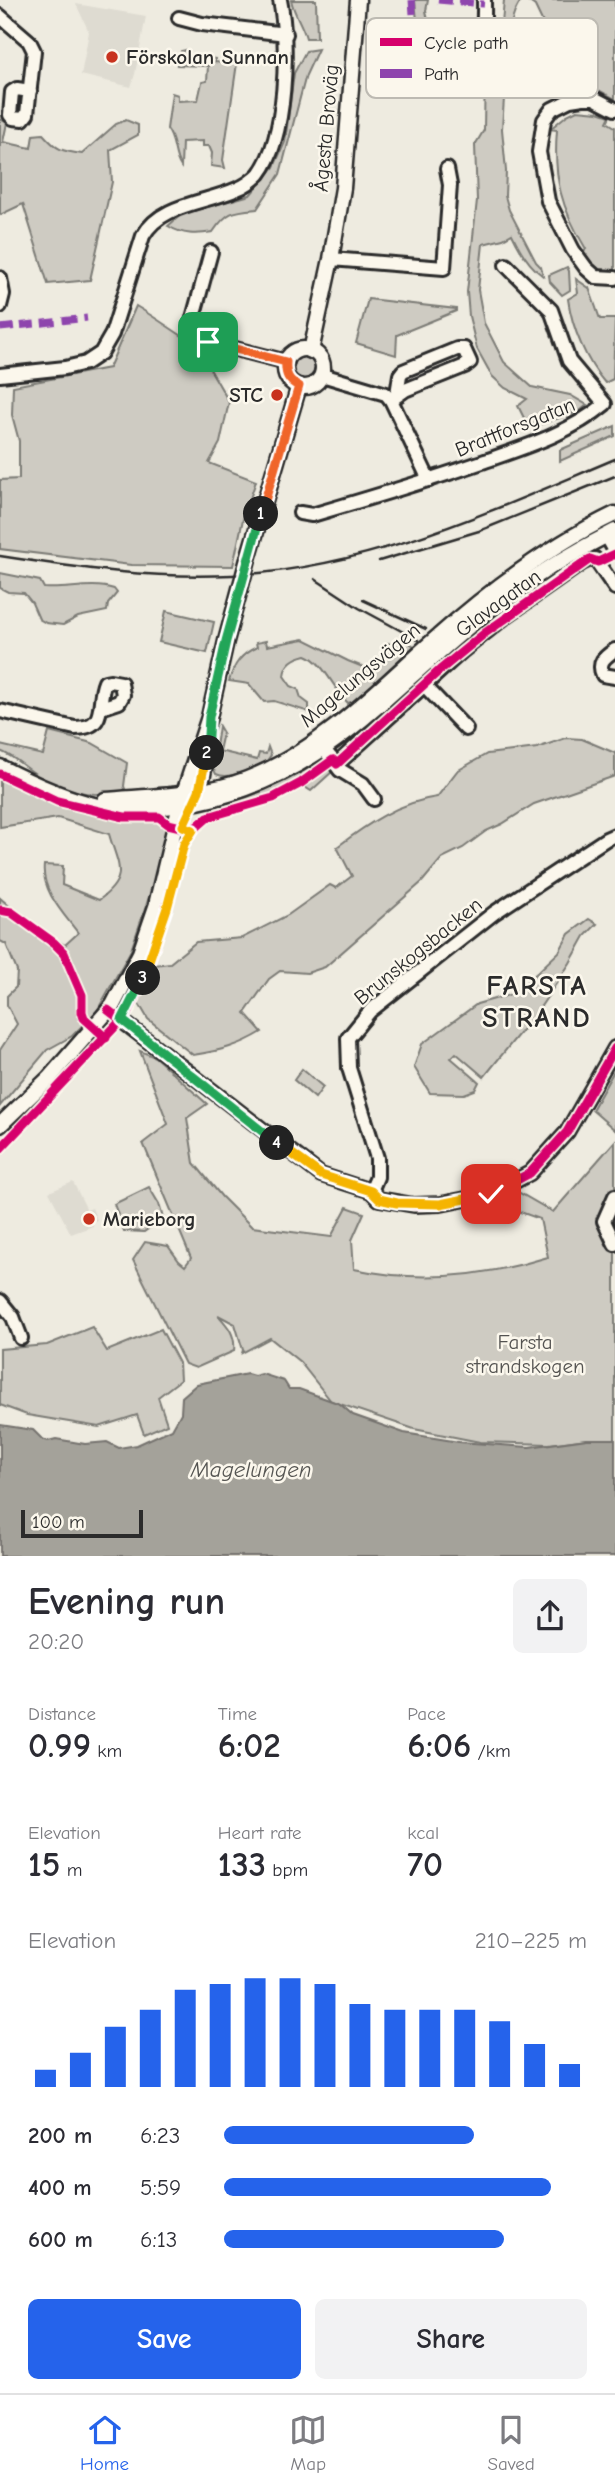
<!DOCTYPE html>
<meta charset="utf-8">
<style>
:root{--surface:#fff;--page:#f2f2f3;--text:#2b2b33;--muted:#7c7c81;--line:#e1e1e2;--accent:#2563eb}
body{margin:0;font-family:"Comic Neue",sans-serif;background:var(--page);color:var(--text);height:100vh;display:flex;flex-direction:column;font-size:26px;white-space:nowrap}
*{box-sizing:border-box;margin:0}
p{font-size:23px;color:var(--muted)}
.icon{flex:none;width:38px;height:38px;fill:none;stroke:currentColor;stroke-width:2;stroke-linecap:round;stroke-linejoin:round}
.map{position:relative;height:1556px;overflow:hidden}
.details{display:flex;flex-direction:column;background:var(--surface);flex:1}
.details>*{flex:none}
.scale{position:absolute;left:21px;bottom:18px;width:122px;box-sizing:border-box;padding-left:7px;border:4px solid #2b2b2b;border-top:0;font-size:19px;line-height:24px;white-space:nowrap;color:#2b2b2b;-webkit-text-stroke:5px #fbf7ec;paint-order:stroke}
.pin{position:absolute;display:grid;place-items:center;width:60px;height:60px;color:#fff;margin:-30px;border-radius:14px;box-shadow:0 4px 10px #0006}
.km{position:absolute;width:35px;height:35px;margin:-18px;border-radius:50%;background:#222;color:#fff;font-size:19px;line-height:35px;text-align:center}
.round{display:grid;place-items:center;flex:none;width:74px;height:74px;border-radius:10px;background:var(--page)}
.head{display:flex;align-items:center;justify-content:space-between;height:119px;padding:0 28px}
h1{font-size:38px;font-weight:600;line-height:52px}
.stats{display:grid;grid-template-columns:repeat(3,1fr);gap:10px;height:119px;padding:7px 28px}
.stats div{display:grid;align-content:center}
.stats b{font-size:35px;font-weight:600}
.stats small{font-size:19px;font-weight:400}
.stats p{font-size:19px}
.chart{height:196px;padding:14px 28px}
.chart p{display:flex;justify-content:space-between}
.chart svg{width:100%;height:126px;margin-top:7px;stroke:var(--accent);stroke-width:6}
.cta{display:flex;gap:14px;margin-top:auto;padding:14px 28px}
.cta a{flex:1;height:80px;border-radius:10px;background:var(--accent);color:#fff;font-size:28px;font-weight:600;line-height:80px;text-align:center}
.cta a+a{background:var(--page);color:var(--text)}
ul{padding:0 28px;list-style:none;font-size:23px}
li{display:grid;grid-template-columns:112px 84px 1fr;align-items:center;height:52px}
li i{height:18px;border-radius:9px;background:var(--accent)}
.tab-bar{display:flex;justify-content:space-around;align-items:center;height:98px;border-top:2px solid var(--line);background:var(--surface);font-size:19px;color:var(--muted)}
.tab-bar a{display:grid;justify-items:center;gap:4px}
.tab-bar .active{color:var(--accent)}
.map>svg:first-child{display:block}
.built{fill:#dedbd1}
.green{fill:#cecbc2;stroke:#7c7b76;stroke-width:2}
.water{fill:#a4a29a;stroke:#74726e;stroke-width:2}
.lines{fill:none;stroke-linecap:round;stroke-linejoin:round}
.minor-casing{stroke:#2b2b2b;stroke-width:18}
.major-casing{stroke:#2b2b2b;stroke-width:19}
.minor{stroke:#fbf7ec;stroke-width:12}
.major{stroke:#fbf7ec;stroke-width:14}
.rail{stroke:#2b2b2b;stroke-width:2.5}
.quiet{stroke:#8e44ad;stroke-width:7;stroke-dasharray:14 7;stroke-linecap:butt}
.cycleway-casing{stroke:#fbf7ec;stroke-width:13}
.cycleway{stroke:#d6006c;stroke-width:9}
.split-1-casing{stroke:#fff;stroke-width:14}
.split-2-casing{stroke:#fff;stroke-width:14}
.split-3-casing{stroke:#fff;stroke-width:14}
.split-4-casing{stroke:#fff;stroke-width:14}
.split-5-casing{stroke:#fff;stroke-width:14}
.split-1{stroke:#f0652b;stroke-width:9}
.split-2{stroke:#22a559;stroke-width:9}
.split-3{stroke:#f5b400;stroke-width:9}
.split-4{stroke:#22a559;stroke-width:9}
.split-5{stroke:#f5b400;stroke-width:9}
.poi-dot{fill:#c8321e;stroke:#fbf7ec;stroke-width:2.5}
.labels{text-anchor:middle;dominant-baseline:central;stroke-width:5;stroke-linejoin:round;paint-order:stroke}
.poi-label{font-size:21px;font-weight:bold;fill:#2b2b2b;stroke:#fbf7ec;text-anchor:start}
.street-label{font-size:21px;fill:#2b2b2b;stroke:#fbf7ec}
.park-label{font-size:21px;fill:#545351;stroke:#fbf7ec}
.water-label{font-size:23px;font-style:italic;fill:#555552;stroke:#fbf7ec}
.district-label{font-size:28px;font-weight:bold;letter-spacing:2px;fill:#2b2b2b;stroke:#fbf7ec}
.key{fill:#fbf7ec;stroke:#bdbab2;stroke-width:2}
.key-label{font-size:19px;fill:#2b2b2b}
</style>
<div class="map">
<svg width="615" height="1557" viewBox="0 0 615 1557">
<rect width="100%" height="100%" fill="#eeebe0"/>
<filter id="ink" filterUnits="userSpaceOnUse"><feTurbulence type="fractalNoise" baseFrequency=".0143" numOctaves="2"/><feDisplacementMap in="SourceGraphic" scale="14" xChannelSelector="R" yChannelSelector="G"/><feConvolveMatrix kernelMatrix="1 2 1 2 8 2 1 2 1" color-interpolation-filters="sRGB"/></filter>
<g filter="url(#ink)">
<g class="built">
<polygon points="76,4 146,16 135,74 131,87 81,75 89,32"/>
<polygon points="73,1182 87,1210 92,1208 97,1220 92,1222 93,1226 71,1234 49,1192"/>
</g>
<g class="green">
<path d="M291,0H316L317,38H306C302,24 294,14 291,0Z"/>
<path d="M415,0H428L426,11L429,25L439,28H475C466,46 436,41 419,41Z"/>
<path d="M504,0H615V99L576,78L554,46L535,6L528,1H521C506,20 506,66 510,89L504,98L502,129L506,171L505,196L509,210L536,262L541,267L543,276C529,266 519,249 512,234L503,239L483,244L478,290L484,323L504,362L532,387L570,395L587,405L580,411L529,428L518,406L527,399L505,388L492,376L477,349L469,316L467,292L477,200L475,145L484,130L485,67L487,51L501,35Z"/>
<path d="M318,49L306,75L280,174L257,209C233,211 227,211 213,232C196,235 183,235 168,226L182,214L250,195L274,167L285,142L294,73L306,51Z"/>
<path d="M186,50V56L215,59V62L224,63L225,56L232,57L237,63L223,160L225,168L211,166L212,153L209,146H203V141L182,142L181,167C173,156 176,140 167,129L172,93L178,95V101L198,100L202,82L207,81L208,66L177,65L181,51Z"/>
<path d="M577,110L598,112L610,116L607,122L615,127V272C597,271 590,268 579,254L586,249C561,208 553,178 557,130L550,129L567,115Z"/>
<path d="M0,119L7,123L3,142L31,148L33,135L43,134C57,150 61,151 82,154L116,124L126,120L138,125V135L110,150L112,182L90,280L48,284L23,204L0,215Z"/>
<polygon points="567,267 569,271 570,290 562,295 550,282 549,275"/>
<path d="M576,279L589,288L600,319H615L613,379L605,383C586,361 572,328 568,299L578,293Z"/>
<polygon points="368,299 456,309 456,311 397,335 396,355 356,343"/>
<path d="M136,306C163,322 187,341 214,355L210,369L229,402L220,443L209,463L256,481L243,519L233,566L131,565L0,549V480L19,479V441L12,415L13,386L109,368Z"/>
<circle cx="303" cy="368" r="12"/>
<polygon points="615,426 615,436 560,461 560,450"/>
<path d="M0,573L40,581L44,588C68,590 91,582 114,589L117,593L108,604L107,611L78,617L63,625L46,623L39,619L32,603L24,593L8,592L0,588Z"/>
<polygon points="166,611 214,622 207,653 159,642"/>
<path d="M400,637L414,646L355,701L348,703C334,690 324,662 306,655C294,658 285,663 284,676L291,686L298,689L301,698L309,704V712L274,701L264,702L249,684L229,681C234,664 241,654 257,647L256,643L266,641L267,646L304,639L348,661L368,669L379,659L387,643L393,644Z"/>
<path d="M219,726L223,733L219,751L257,760L259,753L266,754L268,747L271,755L266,762C251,768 231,781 216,774L213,768Z"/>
<path d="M49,732L92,743L127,763L124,786L126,792C95,798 64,791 37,775C24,767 14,756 0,751V745L43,755Z"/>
<path d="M566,738L582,739L615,753V776L534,804L502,824L486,831L463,848L442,858L422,882L325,967L307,973L280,971L269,979L245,1013L262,1032C239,1046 220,1051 193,1055L148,1019L138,1002L154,965L170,963L196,942L242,938L288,915L330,885L336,888L352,876L337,847C366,825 399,802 437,797L457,771L487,754L537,748Z"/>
<polygon points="311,762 323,762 334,770 311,791 297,782 260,800 224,810 222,801"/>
<path d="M0,776C40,795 83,815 129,818C139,818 150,817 161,816L171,825L164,853L131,950L97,1011L72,1036L47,1050L0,1106V1050L17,1024L7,1005V996L16,987L17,971L6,944L0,941V898L20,915L65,945L78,933C64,914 41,891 44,865L63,866L62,885L99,900C130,877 118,866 109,834L58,818L0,827Z"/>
<polygon points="589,919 597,924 585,936 570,963 527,1027 522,1030 484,1077 456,1053 451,1058 479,1082 475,1090 464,1094 430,1093 414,1067 422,1044 477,1004 512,994 523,986 559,952 569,934"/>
<path d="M140,1051L155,1057L207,1104L187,1118L194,1163L222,1197L252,1227L331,1237L347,1207L364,1213L352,1240L354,1269C420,1283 484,1277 548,1257L540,1219L509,1208L506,1199L518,1192L553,1212L615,1141V1439H587L549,1444L480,1442L414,1429L331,1401L300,1362L270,1338L242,1353L243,1350L235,1324L218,1315C227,1325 236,1334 234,1351L196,1368L185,1364L133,1260L145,1242L168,1246L179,1261L185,1266L191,1258L143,1143L168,1124Z"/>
<polygon points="302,1069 323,1087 315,1098 294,1080"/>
<polygon points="615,1069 615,1130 592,1110"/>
<polygon points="149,1187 159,1204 163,1218 144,1232 124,1231 114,1204"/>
<polygon points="92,1327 107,1351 161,1329 179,1363 180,1380 158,1397 167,1424 144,1434 137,1415 99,1427 27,1415 0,1405 0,1349 47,1345"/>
</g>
<polygon class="water" points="247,1374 254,1376 262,1374 284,1381 289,1389 299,1389 340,1404 353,1415 404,1433 459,1442 529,1447 587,1439 615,1439 615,1556 0,1556 0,1425 33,1430 42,1439 48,1441 56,1439 85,1444 107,1442 119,1448 137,1445 172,1429 181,1413 182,1397 197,1384"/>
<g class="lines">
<defs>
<g id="minor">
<polyline points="0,16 29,41 34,51 27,114 23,119 13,118 10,115 12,92 17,89 30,91"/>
<polyline points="179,18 202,24 286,34"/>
<path d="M402,52C408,50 413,47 418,47C433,46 473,53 480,38C485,28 484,12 484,0"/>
<polyline points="615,109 594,98 583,98 570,100 552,109 544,120 539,152 548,201 573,250 586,268 596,277 615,278"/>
<polyline points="211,252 193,318 196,327 208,342 287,362"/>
<polyline points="331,259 444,268 450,185 447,169"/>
<polyline points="0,278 3,294 0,306"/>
<path d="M0,375L65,368L86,363L101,353L112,334L143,236C160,204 206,203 237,189C245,186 253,180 259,174C287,137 289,44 280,0"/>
<polyline points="322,375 386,394 391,400 429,480"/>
<polyline points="391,400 405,390 465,366 470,362 464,349 457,349 403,371 400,375 397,394"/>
<path d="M300,513L312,515C370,498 428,481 485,461C528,446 570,433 605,404L569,361L551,310L506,265"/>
<polyline points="606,535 615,551"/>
<path d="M615,650C605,657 597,662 603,675L615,677"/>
<polyline points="424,685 466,729"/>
<path d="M0,711L75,728C109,728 96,703 105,682L110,681L121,683L123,695L119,702L101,708"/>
<polyline points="324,749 340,770 363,784 374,799"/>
<polyline points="337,764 461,652 505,617 582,563 590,559 595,559 615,588"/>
<polyline points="108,1010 321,1175 371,1191 379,1199 414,1205 441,1204 491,1194 530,1173 567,1132 615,1048"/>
<polyline points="371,1191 377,1177 377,1158 349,1068 348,1038 370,1011 494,913 606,839 615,835"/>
<polyline points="615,1196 604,1221 615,1244"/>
<polyline points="0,1301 13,1317 21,1338"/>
</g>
<g id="major">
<circle cx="304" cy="368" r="19"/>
<polyline points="311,351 331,259 343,188 358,0"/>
<path d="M0,767C31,783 63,798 98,806C130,812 166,808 198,802C319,776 372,707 461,633C507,593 561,558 615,531"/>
<polyline points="195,797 203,775 207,750"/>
<path d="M105,800C152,796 203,796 247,779C320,751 375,692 433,641C488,592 548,546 615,514"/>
<polyline points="157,901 180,805 209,717 226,641 248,559 299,386"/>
<polyline points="0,1125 49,1078 113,1005 140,953 160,895"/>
</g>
</defs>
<use href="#minor" class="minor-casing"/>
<use href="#major" class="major-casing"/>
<use href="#minor" class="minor"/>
<use href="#major" class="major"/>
<g class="rail">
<path d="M0,556C77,568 154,579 232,575C368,569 491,511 615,459"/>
<polyline points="379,561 479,531 615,476"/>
<polyline points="315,579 359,608 418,640"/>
<polyline points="363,600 426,629"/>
</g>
<g class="quiet">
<polyline points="412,0 415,43"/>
<polyline points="438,0 484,4"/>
<polyline points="0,328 87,318"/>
</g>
<defs>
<g id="cycleway">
<polyline points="0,774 57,801 124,817 159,817 168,824 193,830"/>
<polyline points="0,910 11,912 54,943 64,953 82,995 82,1012 84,1018 106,1038"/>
<polyline points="108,1010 321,1175 371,1191 379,1199 414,1205 441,1204 491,1194 530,1173 567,1132 615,1048"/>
<polyline points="0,1149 127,1014 140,988 155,946 184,844 193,830 208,817 273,798 301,783 333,760 337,764 440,670 485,633 590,559 598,562 615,554"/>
</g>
</defs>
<use href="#cycleway" class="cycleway-casing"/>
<use href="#cycleway" class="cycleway"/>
</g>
</g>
<g class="lines" filter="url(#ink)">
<defs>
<path id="split-1" d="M208,342L286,362C285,374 288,381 299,386L261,514"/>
<polyline id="split-2" points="207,753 209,717 226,641 261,514"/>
<polyline id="split-3" points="143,978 167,908 184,844 193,830 183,826 199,791 207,753"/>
<polyline id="split-4" points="143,978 122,1020 277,1143"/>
<polyline id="split-5" points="277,1143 321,1175 371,1191 379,1199 397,1203 440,1204 491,1194"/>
</defs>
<use href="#split-1" class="split-1-casing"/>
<use href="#split-2" class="split-2-casing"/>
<use href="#split-3" class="split-3-casing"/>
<use href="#split-4" class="split-4-casing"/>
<use href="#split-5" class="split-5-casing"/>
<use href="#split-1" class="split-1"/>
<use href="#split-2" class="split-2"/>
<use href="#split-3" class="split-3"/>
<use href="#split-4" class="split-4"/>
<use href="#split-5" class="split-5"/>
</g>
<g class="poi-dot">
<circle cx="112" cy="57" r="7"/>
<circle cx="277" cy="395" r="7"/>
<circle cx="89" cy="1219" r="7"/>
</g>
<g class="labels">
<g class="poi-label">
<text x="126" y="57">Förskolan Sunnan</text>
<text x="263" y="395" text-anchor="end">STC</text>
<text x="103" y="1219">Marieborg</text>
</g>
<g class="street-label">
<text transform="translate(326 128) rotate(-85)">Ågesta Broväg</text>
<text transform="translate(515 427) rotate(-22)">Brattforsgatan</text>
<text transform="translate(498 603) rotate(-36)">Glavagatan</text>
<text transform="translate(360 675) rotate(-40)">Magelungsvägen</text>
<text transform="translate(418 951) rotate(-39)">Brunskogsbacken</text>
</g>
<g class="park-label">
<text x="525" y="1342">Farsta<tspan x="525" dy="24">strandskogen</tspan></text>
</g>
<g class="water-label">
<text x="251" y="1469">Magelungen</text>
</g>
<g class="district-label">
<text x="537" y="986">FARSTA<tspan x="537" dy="32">STRAND</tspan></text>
</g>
</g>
<rect x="366" y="18" width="232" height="80" rx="10" class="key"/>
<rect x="380" y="38" width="32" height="8" fill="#d6006c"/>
<rect x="380" y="69" width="32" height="9" fill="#8e44ad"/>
<g class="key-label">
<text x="424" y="49">Cycle path</text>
<text x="424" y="80">Path</text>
</g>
</svg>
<div class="scale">100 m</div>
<div class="pin" style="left:208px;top:342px;background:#1e9e55"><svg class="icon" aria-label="arrive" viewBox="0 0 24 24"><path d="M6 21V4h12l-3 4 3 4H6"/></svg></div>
<div class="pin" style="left:491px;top:1194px;background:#d93025"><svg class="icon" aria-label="check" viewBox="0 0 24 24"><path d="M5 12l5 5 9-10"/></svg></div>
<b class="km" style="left:261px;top:514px">1</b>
<b class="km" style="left:207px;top:753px">2</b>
<b class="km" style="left:143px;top:978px">3</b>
<b class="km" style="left:277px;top:1143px">4</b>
</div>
<section class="details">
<div class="head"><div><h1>Evening run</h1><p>20:20</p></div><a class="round"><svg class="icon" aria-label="share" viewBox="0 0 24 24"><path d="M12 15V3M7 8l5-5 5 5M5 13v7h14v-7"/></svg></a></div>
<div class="stats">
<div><p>Distance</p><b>0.99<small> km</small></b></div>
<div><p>Time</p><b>6:02</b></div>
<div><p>Pace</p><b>6:06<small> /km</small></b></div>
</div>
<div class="stats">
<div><p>Elevation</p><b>15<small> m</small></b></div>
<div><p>Heart rate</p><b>133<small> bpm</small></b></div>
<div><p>kcal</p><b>70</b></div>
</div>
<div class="chart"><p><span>Elevation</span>210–225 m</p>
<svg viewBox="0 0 160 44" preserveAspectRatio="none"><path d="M5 44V38M15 44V32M25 44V23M35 44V17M45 44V10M55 44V8M65 44V6M75 44V6M85 44V8M95 44V15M105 44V17M115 44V17M125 44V17M135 44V21M145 44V29M155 44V36"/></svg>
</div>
<ul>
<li><b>200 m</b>6:23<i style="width:69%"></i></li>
<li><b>400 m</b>5:59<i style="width:90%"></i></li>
<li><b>600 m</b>6:13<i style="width:77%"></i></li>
</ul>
<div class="cta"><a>Save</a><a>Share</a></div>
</section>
<nav class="tab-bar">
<a class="active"><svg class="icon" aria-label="home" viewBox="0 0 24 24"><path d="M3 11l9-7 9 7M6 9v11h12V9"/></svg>Home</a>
<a><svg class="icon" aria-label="map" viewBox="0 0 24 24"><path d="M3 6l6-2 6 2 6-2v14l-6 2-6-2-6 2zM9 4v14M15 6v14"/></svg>Map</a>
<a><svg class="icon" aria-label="saved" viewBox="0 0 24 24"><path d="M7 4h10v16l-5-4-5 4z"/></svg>Saved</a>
</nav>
